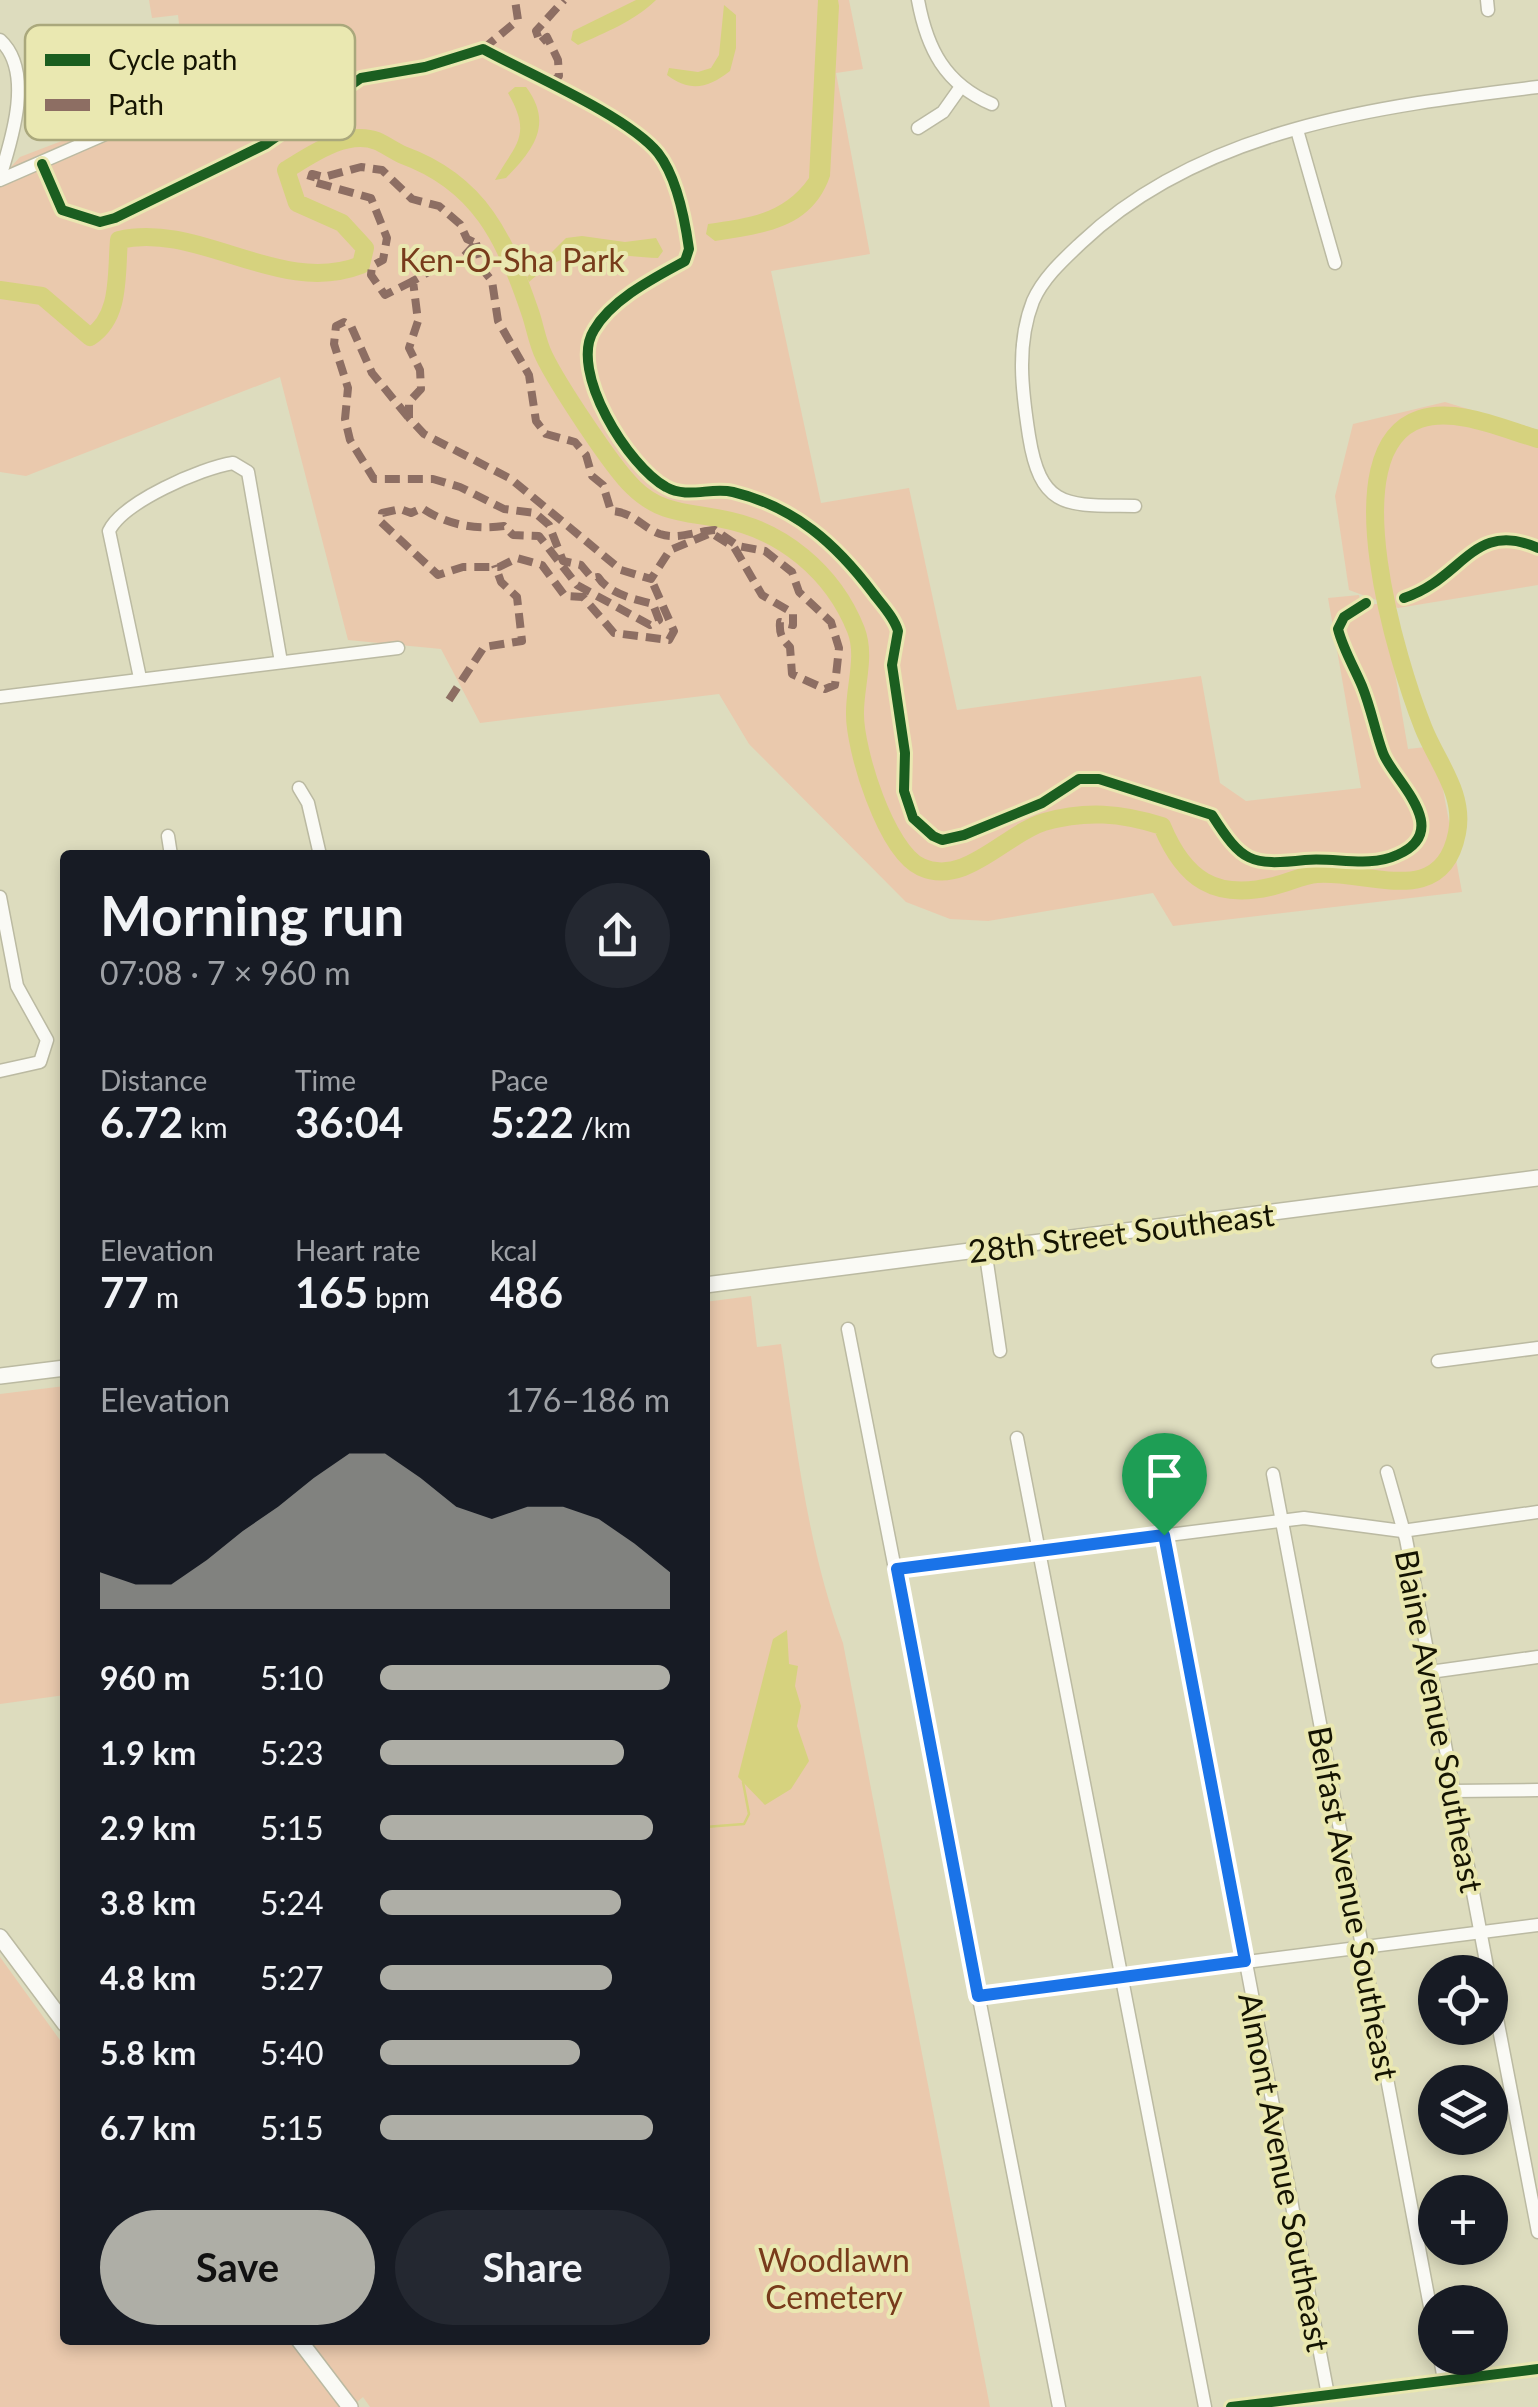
<!DOCTYPE html>
<meta charset="utf-8">
<style>
:root{--surface:#171b24;--page:#242831;--text:#f1f3f6;--muted:#9ea1a6;--accent:#aeaea6}
body{margin:0;font-family:Lato,sans-serif;background:var(--page);color:var(--text);height:100vh;display:flex;flex-direction:column;font-size:38px;white-space:nowrap}
*{box-sizing:border-box;margin:0}
p{font-size:32px;color:var(--muted)}
.icon{flex:none;width:55px;height:55px;fill:none;stroke:currentColor;stroke-width:2;stroke-linecap:round;stroke-linejoin:round}
.map{position:relative;flex:1;overflow:hidden}
.sheet{position:absolute;left:60px;top:850px;width:650px;height:1495px;display:flex;flex-direction:column;background:var(--surface);border-radius:10px;box-shadow:0 5px 15px #0003}
.sheet>*{flex:none}
.buttons{position:absolute;left:1418px;top:1955px;display:grid;gap:20px}
.buttons a{display:grid;place-items:center;width:90px;height:90px;border-radius:50%;background:var(--surface);box-shadow:0 5px 15px #0003;font-size:50px}
.pin{position:absolute;display:grid;place-items:center;width:85px;height:85px;color:#fff;margin:-102px -42px;border-radius:50% 50% 50% 0;rotate:-45deg;box-shadow:0 0 10px #0007}
.pin .icon{rotate:45deg}
.round{display:grid;place-items:center;flex:none;width:105px;height:105px;border-radius:52px;background:var(--page)}
.headline{display:flex;align-items:center;justify-content:space-between;height:170px;padding:0 40px}
h1{font-size:55px;font-weight:700;line-height:75px}
.metrics{display:grid;grid-template-columns:repeat(3,1fr);gap:15px;height:170px;padding:10px 40px}
.metrics div{display:grid;align-content:center}
.metrics b{font-size:42px;font-weight:700}
.metrics small{font-size:28px;font-weight:400}
.metrics p{font-size:28px}
.chart{height:280px;padding:20px 40px}
.chart p{display:flex;justify-content:space-between}
.chart svg{width:100%;height:180px;margin-top:10px;fill:var(--accent);opacity:.7}
.button{display:flex;gap:20px;margin-top:auto;padding:20px 40px}
.button a{flex:1;height:115px;border-radius:60px;background:var(--accent);color:#111;font-size:40px;font-weight:700;line-height:115px;text-align:center}
.button a+a{background:var(--page);color:var(--text)}
ul{padding:0 40px;list-style:none;font-size:32px}
li{display:grid;grid-template-columns:160px 120px 1fr;align-items:center;height:75px}
li i{height:25px;border-radius:12px;background:var(--accent)}
.map>svg:first-child{display:block}
.green{fill:#eac9ad}
.water{fill:#d6d27e}
.lines{fill:none;stroke-linecap:round;stroke-linejoin:round}
.stream{stroke:#d6d27e;stroke-width:2.5}
.river{stroke:#d6d27e;stroke-width:18}
.minor-casing{stroke:#bbbaa2;stroke-width:15}
.major-casing{stroke:#bbbaa2;stroke-width:18}
.minor{stroke:#fafaf5;stroke-width:12}
.major{stroke:#fafaf5;stroke-width:15}
.quiet{stroke:#8d6e63;stroke-width:8;stroke-dasharray:15 8;stroke-linecap:butt}
.cycleway-casing{stroke:#eae8b1;stroke-width:16}
.cycleway{stroke:#1b5e20;stroke-width:10}
.route-casing{stroke:#fff;stroke-width:20}
.route{stroke:#1a73e8;stroke-width:12}
.labels{text-anchor:middle;dominant-baseline:central;stroke-width:8;stroke-linejoin:round;paint-order:stroke}
.park-label{font-size:32px;fill:#783b1b;stroke:#eae8b1}
.street-label{font-size:32px;fill:#151402;stroke:#eae8b1}
.key{fill:#eae8b1;stroke:#aaa87c;stroke-width:2.5}
.key-label{font-size:28px;fill:#151402}
</style>
<div class="map">
<svg width="1538" height="2407" viewBox="0 0 1538 2407">
<rect width="100%" height="100%" fill="#dddcbe"/>
<g class="green">
<polygon points="149,0 849,0 863,69 836,73 870,254 771,271 821,503 909,488 957,710 1201,676 1220,783 1246,801 1361,788 1328,598 1359,595 1361,606 1383,603 1408,749 1435,746 1462,892 1173,926 1153,893 988,921 950,919 906,902 749,744 719,694 480,723 441,649 348,640 280,377 26,476 0,472 0,179 20,157 187,93 178,15 152,18"/>
<polygon points="1445,402 1538,430 1538,585 1398,608 1349,590 1335,496 1353,424"/>
<path d="M751,1296L757,1347L781,1344C796,1444 808,1549 843,1643L990,2407H370L363,2397L351,2407H0V1957L65,2047V2340H705V1302Z"/>
<polygon points="65,1386 65,1695 0,1704 0,1394"/>
</g>
<g class="water">
<path d="M636,0H656C633,22 606,32 578,45L571,40L573,31Z"/>
<path d="M818,0H838L839,6L830,176C812,229 764,233 715,241L706,234L708,224C749,218 784,214 809,178Z"/>
<path d="M724,5L736,15V48L730,71C707,89 690,92 667,75L669,68L698,72L711,68L719,55Z"/>
<path d="M515,87H526C554,124 533,150 506,178L495,180C515,144 533,136 508,93Z"/>
<path d="M582,236L625,242L656,238L663,251L658,258C599,256 577,239 529,282L527,277L566,238Z"/>
<polygon points="787,1630 789,1664 798,1666 795,1686 801,1706 797,1726 809,1761 791,1789 765,1805 738,1777 773,1639"/>
</g>
<g class="lines">
<polyline class="stream" points="705,1834 705,1827 744,1824 749,1814 743,1782"/>
<path class="river" d="M0,290L42,296L90,337C121,317 116,274 119,240C199,221 280,297 361,265L365,248L342,223L297,203L286,170C311,155 346,129 377,141C386,145 394,151 403,155C480,183 505,239 530,312C535,326 537,342 544,356C557,383 612,467 633,487C660,514 687,512 722,519C782,530 833,572 856,630C866,656 855,685 855,712C854,749 886,851 921,867C965,887 1005,834 1044,822C1086,810 1121,813 1162,826C1184,879 1215,901 1274,886C1288,883 1303,875 1317,874C1369,870 1442,910 1457,833C1465,793 1437,763 1423,727C1399,666 1330,449 1420,419C1456,407 1503,429 1538,439"/>
<defs>
<g id="minor">
<path d="M918,0C927,49 945,84 992,104"/>
<polyline points="1487,0 1488,10"/>
<path d="M0,40C34,71 12,139 0,177"/>
<polyline points="918,128 943,112 960,88"/>
<polyline points="1297,130 1335,263"/>
<polyline points="0,180 172,105"/>
<path d="M1135,506C1068,505 1041,511 1029,436C1022,391 1016,344 1033,301C1043,278 1063,260 1081,243C1202,128 1380,106 1538,87"/>
<path d="M140,678L109,531C123,502 201,468 233,463L248,472L281,662"/>
<polyline points="0,697 398,648"/>
<polyline points="299,788 308,803 320,855"/>
<polyline points="168,836 171,855"/>
<polyline points="0,897 17,986 47,1040 40,1062 0,1071"/>
<polyline points="985,1249 1000,1351"/>
<polyline points="848,1329 1059,2407"/>
<polyline points="1438,1361 1538,1348"/>
<polyline points="1017,1438 1205,2407"/>
<polyline points="1387,1472 1406,1539 1488,1972"/>
<polyline points="1273,1474 1435,2333"/>
<polyline points="1154,1478 1328,2395"/>
<polyline points="897,1569 1304,1518 1402,1531 1538,1512"/>
<polyline points="1430,1672 1538,1657"/>
<polyline points="1453,1791 1538,1790"/>
<polyline points="1490,1982 1538,2232"/>
<polyline points="978,1996 1538,1925"/>
<polyline points="1440,2358 1444,2380"/>
<polyline points="1231,2407 1538,2369"/>
</g>
<g id="major">
<polyline points="705,1285 1538,1178"/>
<polyline points="0,1376 65,1368"/>
<polyline points="0,1937 65,2024"/>
<polyline points="299,2340 350,2407"/>
</g>
</defs>
<use href="#minor" class="minor-casing"/>
<use href="#major" class="major-casing"/>
<use href="#minor" class="minor"/>
<use href="#major" class="major"/>
<g class="quiet">
<polyline points="483,49 518,20 515,0"/>
<polyline points="550,84 559,76 558,60 547,37 540,43 536,31 564,0"/>
<path d="M476,243L483,270L492,281L498,321L529,375L536,421L546,434L575,442L586,455L592,476L603,485L611,511C634,512 641,527 660,534C678,540 697,531 715,530L738,546L765,551L792,572L799,592L831,622L839,648L835,685L825,689L792,674L790,647C782,639 779,634 780,622L793,625V613L762,595L734,547L711,533L670,550L651,579L621,570L511,479L424,434L409,418V402L421,389L420,370L409,348L418,321L413,281L444,263L459,262Z"/>
<polyline points="413,281 385,295 371,275 372,266 383,260 387,238 371,198 310,181 312,174 324,177 361,167 382,170 412,199 439,206 460,224 467,239 476,243"/>
<path d="M408,417L372,373L351,326L344,322L336,326L334,344L348,388L345,419L350,440L374,479H433L460,487L504,509L535,513L549,525L563,561L581,565L592,578L598,577C609,594 634,599 653,604L659,620L650,625L577,585L539,536L513,535L504,526C475,530 447,525 422,508L411,513L400,509L382,513L381,522L438,575L463,567H499L517,558L542,565L565,596L583,597L614,633L669,640L674,631L651,579"/>
<polyline points="449,700 484,647 522,641 517,597 501,582 495,565"/>
</g>
<defs>
<g id="cycleway">
<path d="M42,164L62,210L100,222L115,218L266,144L361,78L425,67L483,49C527,73 628,116 658,153C676,176 685,220 689,249L685,261C654,278 612,299 594,330C568,371 629,467 666,487C687,499 711,487 733,492C795,507 836,544 873,593C882,605 894,617 898,631L892,665L905,753L904,791L913,818L933,836L942,840L964,835L1042,803L1079,779H1099L1212,815C1242,862 1250,866 1305,860C1335,857 1369,868 1397,855C1455,830 1393,780 1383,753C1375,731 1371,708 1362,686C1354,667 1343,649 1338,629L1344,617L1366,603"/>
<path d="M1404,598C1463,579 1473,519 1538,548"/>
<polyline points="1231,2407 1538,2369"/>
</g>
</defs>
<use href="#cycleway" class="cycleway-casing"/>
<use href="#cycleway" class="cycleway"/>
</g>
<g class="lines">
<defs>
<polygon id="route" points="1164,1535 1245,1961 978,1996 897,1569"/>
</defs>
<use href="#route" class="route-casing"/>
<use href="#route" class="route"/>
</g>
<g class="labels">
<g class="park-label">
<text x="512" y="259">Ken-O-Sha Park</text>
<text x="834" y="2259">Woodlawn<tspan x="834" dy="37">Cemetery</tspan></text>
</g>
<g class="street-label">
<text transform="translate(1121 1232) rotate(-7)">28th Street Southeast</text>
<text transform="translate(1440 1721) rotate(79)">Blaine Avenue Southeast</text>
<text transform="translate(1354 1903) rotate(79)">Belfast Avenue Southeast</text>
<text transform="translate(1285 2172) rotate(79)">Almont Avenue Southeast</text>
</g>
</g>
<rect x="25" y="25" width="330" height="115" rx="15" class="key"/>
<rect x="45" y="54" width="45" height="12" fill="#1b5e20"/>
<rect x="45" y="99" width="45" height="12" fill="#8d6e63"/>
<g class="key-label">
<text x="108" y="70">Cycle path</text>
<text x="108" y="115">Path</text>
</g>
</svg>
<div class="buttons">
<a><svg class="icon" aria-label="locate" viewBox="0 0 24 24"><circle cx="12" cy="12" r="6"/><path d="M12 2v4M12 18v4M2 12h4M18 12h4"/></svg></a>
<a><svg class="icon" aria-label="layers" viewBox="0 0 24 24"><path d="M12 4l9 5-9 5-9-5zM3 14l9 5 9-5"/></svg></a>
<a>+</a>
<a>−</a>
</div>
<div class="pin" style="left:1164px;top:1535px;background:#1e9e55"><svg class="icon" aria-label="arrive" viewBox="0 0 24 24"><path d="M6 21V4h12l-3 4 3 4H6"/></svg></div>
<section class="sheet">
<div class="headline"><div><h1>Morning run</h1><p>07:08 · 7 × 960 m</p></div><a class="round"><svg class="icon" aria-label="share" viewBox="0 0 24 24"><path d="M12 15V3M7 8l5-5 5 5M5 13v7h14v-7"/></svg></a></div>
<div class="metrics">
<div><p>Distance</p><b>6.72<small> km</small></b></div>
<div><p>Time</p><b>36:04</b></div>
<div><p>Pace</p><b>5:22<small> /km</small></b></div>
</div>
<div class="metrics">
<div><p>Elevation</p><b>77<small> m</small></b></div>
<div><p>Heart rate</p><b>165<small> bpm</small></b></div>
<div><p>kcal</p><b>486</b></div>
</div>
<div class="chart"><p><span>Elevation</span>176–186 m</p>
<svg viewBox="0 0 160 44" preserveAspectRatio="none"><path d="M0 44V35L10 38L20 38L30 32L40 25L50 19L60 12L70 6L80 6L90 12L100 19L110 22L120 19L130 19L140 22L150 28L160 35V44z"/></svg>
</div>
<ul>
<li><b>960 m</b>5:10<i style="width:100%"></i></li>
<li><b>1.9 km</b>5:23<i style="width:84%"></i></li>
<li><b>2.9 km</b>5:15<i style="width:94%"></i></li>
<li><b>3.8 km</b>5:24<i style="width:83%"></i></li>
<li><b>4.8 km</b>5:27<i style="width:80%"></i></li>
<li><b>5.8 km</b>5:40<i style="width:69%"></i></li>
<li><b>6.7 km</b>5:15<i style="width:94%"></i></li>
</ul>
<div class="button"><a>Save</a><a>Share</a></div>
</section>
</div>
